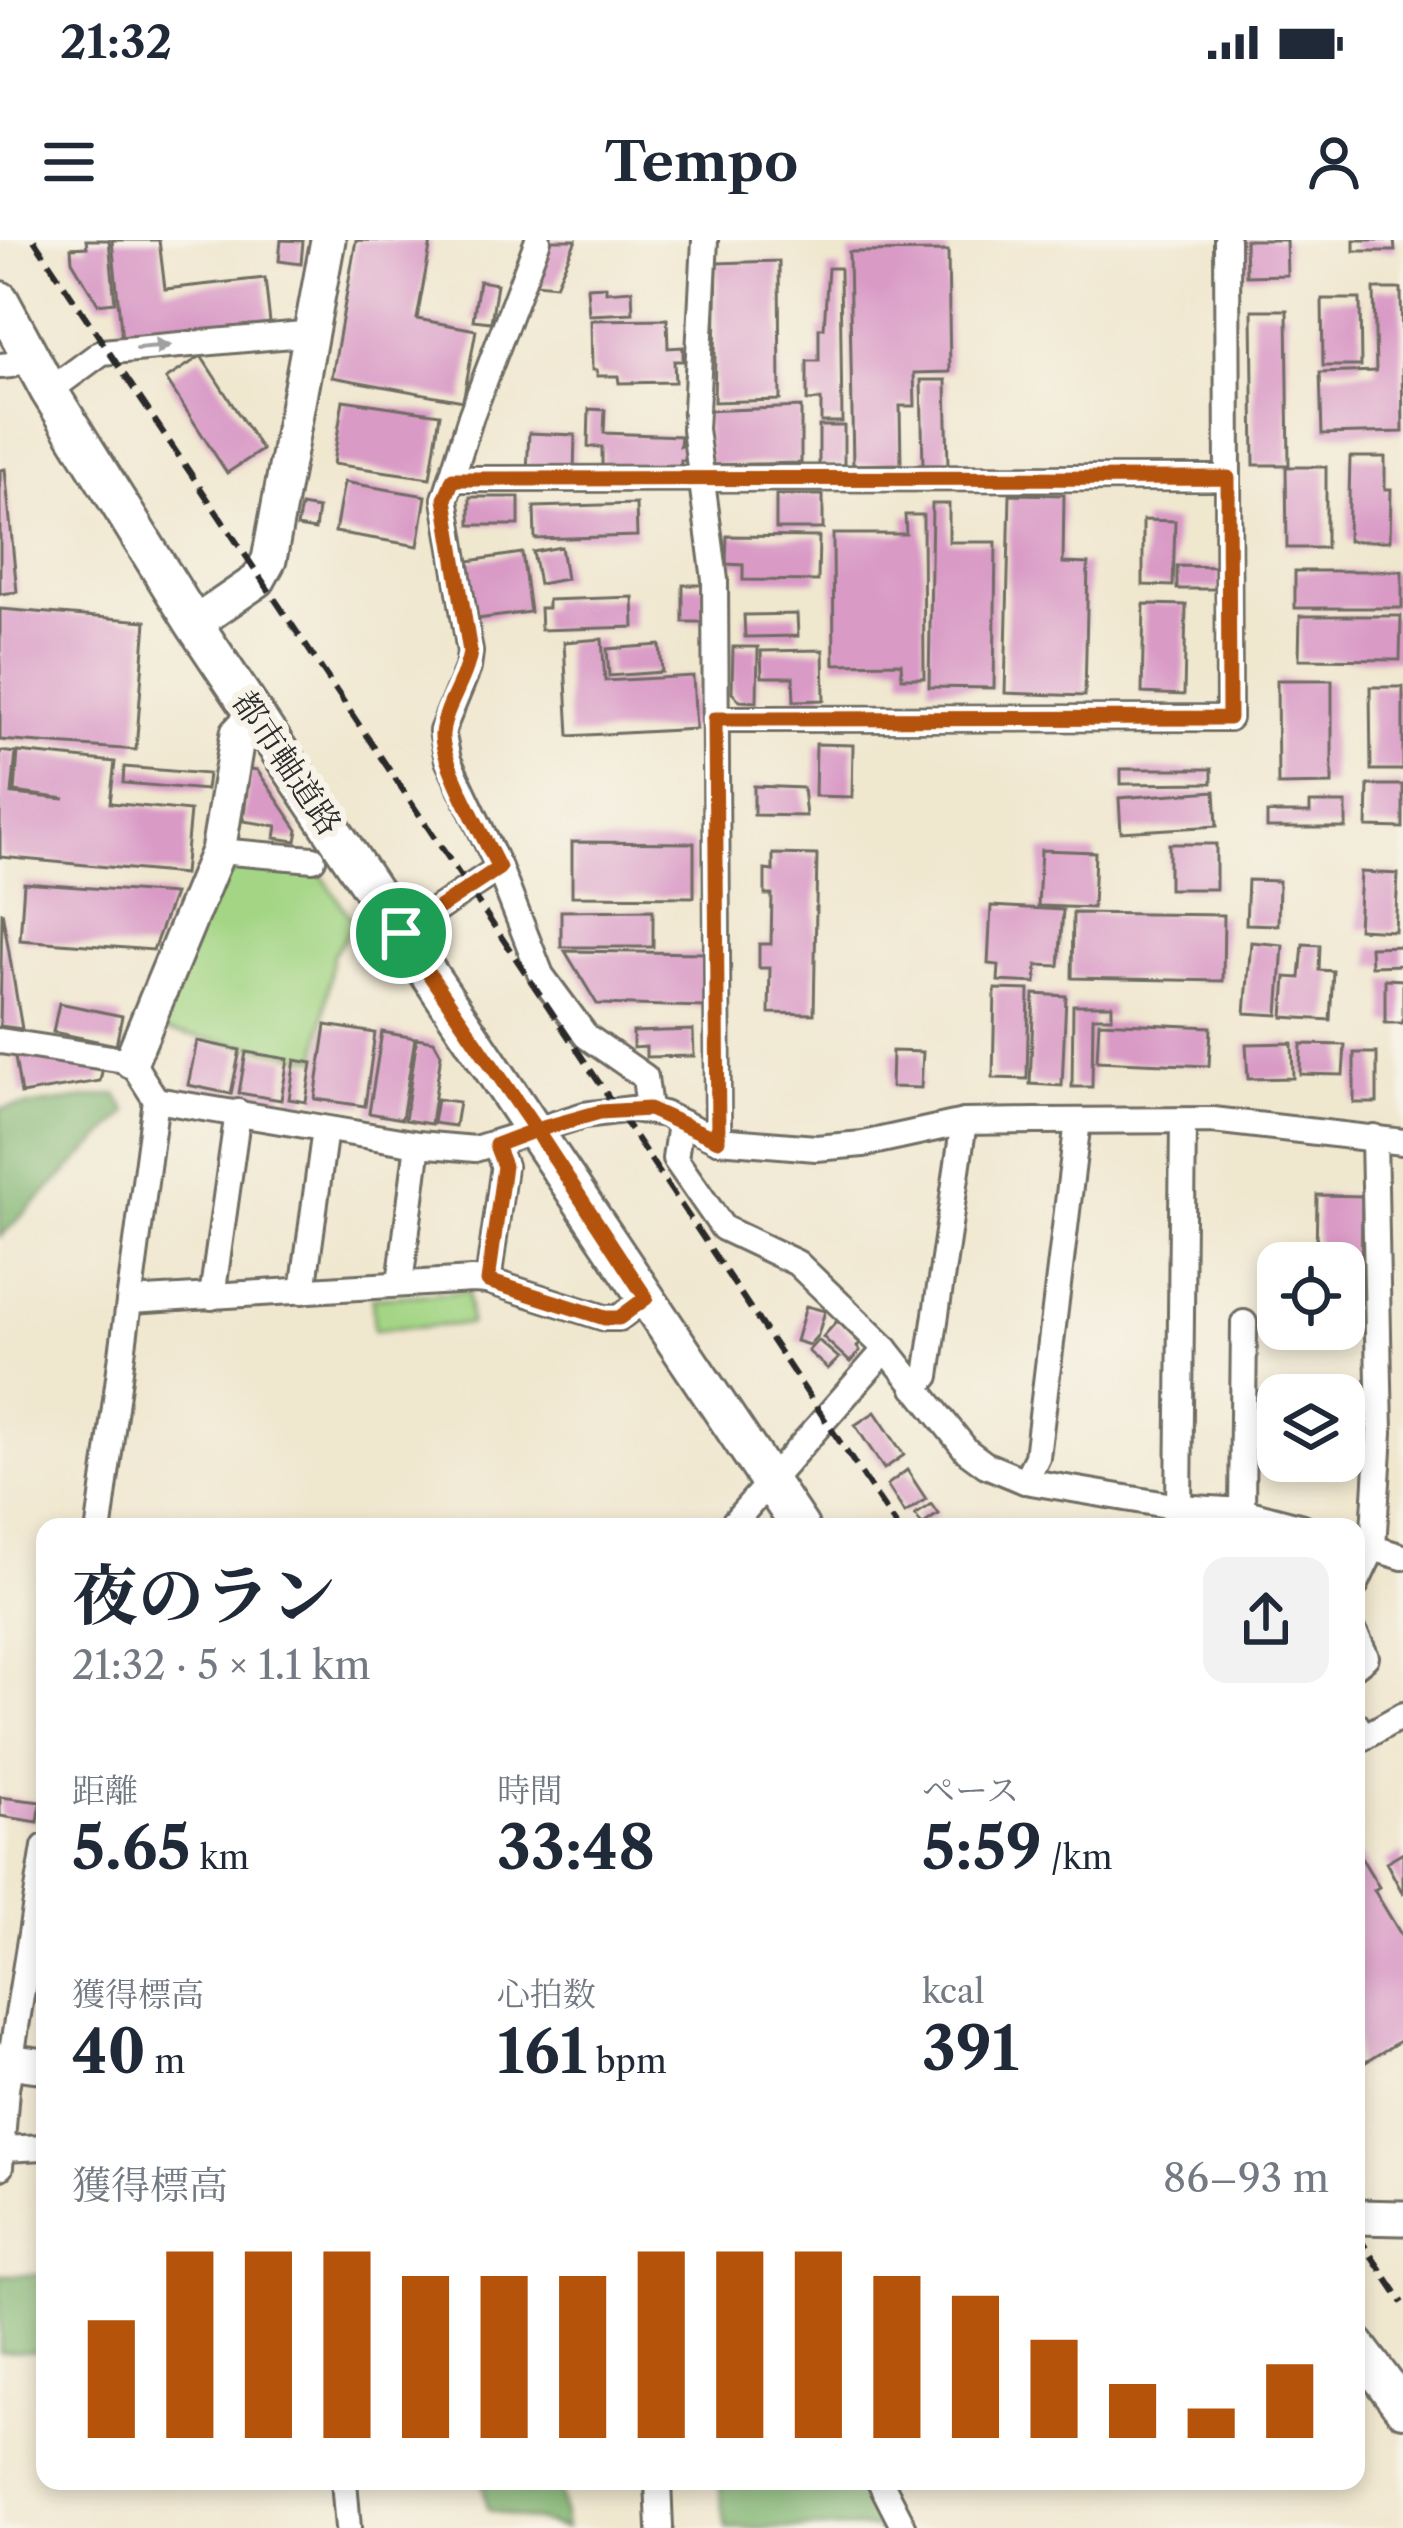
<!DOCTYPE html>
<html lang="ja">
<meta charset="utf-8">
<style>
:root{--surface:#fff;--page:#f2f2f3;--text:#1f2937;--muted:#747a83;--accent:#b45309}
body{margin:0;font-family:"Libre Caslon Text","Noto Serif JP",serif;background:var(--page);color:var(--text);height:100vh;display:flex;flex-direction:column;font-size:45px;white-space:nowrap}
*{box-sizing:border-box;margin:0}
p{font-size:39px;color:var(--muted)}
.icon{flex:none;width:66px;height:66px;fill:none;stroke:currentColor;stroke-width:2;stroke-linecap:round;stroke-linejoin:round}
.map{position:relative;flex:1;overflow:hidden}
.drawer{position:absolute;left:36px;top:1278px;width:1329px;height:972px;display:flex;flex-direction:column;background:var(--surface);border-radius:24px;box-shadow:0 6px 18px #0003}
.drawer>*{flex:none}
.buttons{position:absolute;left:1257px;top:1002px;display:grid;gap:24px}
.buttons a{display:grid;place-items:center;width:108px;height:108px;border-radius:24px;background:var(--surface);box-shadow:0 6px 18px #0003;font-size:60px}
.pin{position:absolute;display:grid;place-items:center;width:102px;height:102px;color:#fff;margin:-51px;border:6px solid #fff;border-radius:50%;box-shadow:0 3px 12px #0007}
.round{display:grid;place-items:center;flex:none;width:126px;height:126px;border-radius:24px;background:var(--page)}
.head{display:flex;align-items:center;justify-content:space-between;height:204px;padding:0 36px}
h1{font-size:66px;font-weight:700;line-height:90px}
.stats{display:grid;grid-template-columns:repeat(3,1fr);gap:18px;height:204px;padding:12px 36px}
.stats div{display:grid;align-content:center}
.stats b{font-size:60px;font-weight:700}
.stats small{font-size:33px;font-weight:400}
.stats p{font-size:33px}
.chart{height:336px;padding:24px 36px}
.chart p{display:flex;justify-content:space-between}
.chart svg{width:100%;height:216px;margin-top:12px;stroke:var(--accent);stroke-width:6}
.status{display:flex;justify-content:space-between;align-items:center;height:84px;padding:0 60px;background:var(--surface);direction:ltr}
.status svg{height:33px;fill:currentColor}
header{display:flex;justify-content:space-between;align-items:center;height:156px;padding:0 36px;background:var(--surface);font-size:54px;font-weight:700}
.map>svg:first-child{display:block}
.green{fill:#a3d584;stroke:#678058;stroke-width:3}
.forest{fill:#82b672;stroke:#56704e;stroke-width:3}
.building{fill:#d99ac6}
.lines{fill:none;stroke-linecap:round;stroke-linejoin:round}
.street-casing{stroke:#706d64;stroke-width:30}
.secondary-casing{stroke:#706d64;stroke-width:39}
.primary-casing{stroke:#706d64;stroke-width:42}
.street{stroke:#fff;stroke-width:24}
.secondary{stroke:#fff;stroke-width:33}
.primary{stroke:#fff;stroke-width:36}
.rail{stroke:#2b2b2b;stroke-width:6;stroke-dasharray:18 9;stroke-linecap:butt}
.oneway{fill:#a0a0a0}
.route-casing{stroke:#fff;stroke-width:24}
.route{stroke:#b45309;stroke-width:15}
.labels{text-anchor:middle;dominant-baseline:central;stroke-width:12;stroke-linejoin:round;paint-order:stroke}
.street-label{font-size:33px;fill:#2b2b2b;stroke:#f7f3e8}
</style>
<div class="status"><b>21:32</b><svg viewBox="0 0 49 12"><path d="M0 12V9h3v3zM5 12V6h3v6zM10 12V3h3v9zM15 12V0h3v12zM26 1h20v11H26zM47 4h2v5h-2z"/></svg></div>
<header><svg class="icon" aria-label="menu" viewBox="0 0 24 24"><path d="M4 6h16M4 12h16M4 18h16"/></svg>Tempo<svg class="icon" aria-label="person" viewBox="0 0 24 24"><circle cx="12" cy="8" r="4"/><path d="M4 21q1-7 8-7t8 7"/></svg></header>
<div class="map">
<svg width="1403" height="2288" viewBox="0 0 1403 2288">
<rect width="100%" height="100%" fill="#f7f3e8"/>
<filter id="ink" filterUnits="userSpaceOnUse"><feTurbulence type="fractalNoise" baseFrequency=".00833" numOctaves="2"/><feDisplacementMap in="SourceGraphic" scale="24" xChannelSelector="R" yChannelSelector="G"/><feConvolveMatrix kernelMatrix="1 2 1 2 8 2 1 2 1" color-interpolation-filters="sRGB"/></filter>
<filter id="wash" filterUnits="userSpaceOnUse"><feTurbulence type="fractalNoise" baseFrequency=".004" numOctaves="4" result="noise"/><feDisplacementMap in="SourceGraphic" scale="48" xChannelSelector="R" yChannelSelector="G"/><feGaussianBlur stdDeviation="2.7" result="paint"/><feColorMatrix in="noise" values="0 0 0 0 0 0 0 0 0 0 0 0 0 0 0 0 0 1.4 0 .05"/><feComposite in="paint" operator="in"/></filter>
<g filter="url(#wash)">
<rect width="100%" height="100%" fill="#f0e7cf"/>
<g class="green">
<polygon points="224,622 319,631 354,683 333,716 317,819 156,789"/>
<polygon points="468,1052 470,1084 374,1090 372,1058"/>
</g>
<g class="forest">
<polygon points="117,854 127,873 0,997 0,869"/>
<polygon points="0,2035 45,2035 45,2111 0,2113"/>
<polygon points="482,2241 558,2241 566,2288 488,2270"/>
<polygon points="719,2241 863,2241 884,2288 726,2288"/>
</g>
<g id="blocks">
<g class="building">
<polygon points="86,0 109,0 115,62 98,64 72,21 71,8 87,7"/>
<polygon points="112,0 159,0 165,49 265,38 270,83 122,100"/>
<polygon points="281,0 303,1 301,24 279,21"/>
<polygon points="356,0 431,2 417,79 476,90 463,161 332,137"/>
<polygon points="552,0 576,0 556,45 535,43"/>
<polygon points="1245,0 1286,0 1287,35 1246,36"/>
<polygon points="1354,0 1394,0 1395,11 1354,11"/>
<polygon points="948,11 950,132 914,133 915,166 900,166 901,224 853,225 849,12"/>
<polygon points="779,21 780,160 714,162 717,23"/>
<polygon points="828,28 840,28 842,182 821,182 821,160 807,161 807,121 819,121 819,88 824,88"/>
<polygon points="479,41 497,44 491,82 473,80"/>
<polygon points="606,46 606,52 632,50 633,73 589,75 587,47"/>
<polygon points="1374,49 1401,49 1403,192 1322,194 1320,133 1376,131"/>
<polygon points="1322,59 1360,59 1361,126 1323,126"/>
<polygon points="1252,70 1287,70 1289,225 1254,225"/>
<polygon points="667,79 668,108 683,107 683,121 674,121 675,142 619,143 618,136 597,136 597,130 592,130 591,80"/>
<polygon points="201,116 262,210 227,233 166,139"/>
<polygon points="921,140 946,140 948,226 923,227"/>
<polygon points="343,160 440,174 430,238 333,224"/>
<polygon points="801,167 801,223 709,225 704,171"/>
<polygon points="589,169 605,170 604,193 681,196 680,206 687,206 687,221 681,220 680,229 602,226 602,207 588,207"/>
<polygon points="819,186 844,186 844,225 819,226"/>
<polygon points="529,193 575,195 574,233 527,231"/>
<polygon points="1350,217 1385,217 1385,249 1391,249 1390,301 1348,301"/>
<polygon points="1286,227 1326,227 1326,308 1287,308"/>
<polygon points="5,229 17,352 0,354 0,230"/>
<polygon points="344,242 426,256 418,306 335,292"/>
<polygon points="1010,254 1064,255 1063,323 1088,324 1085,456 1005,453"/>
<rect x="776" y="255" width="47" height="34"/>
<rect x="470" y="257" width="49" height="28"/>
<polygon points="636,264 637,296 535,299 534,267"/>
<polygon points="932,264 949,264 949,302 996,302 994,448 929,447"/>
<polygon points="301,266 318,269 315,290 297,287"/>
<polygon points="905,275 923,275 924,438 902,438 901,423 834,424 833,294 906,294"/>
<polygon points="1143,280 1175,281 1173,346 1143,345"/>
<polygon points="727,296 819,297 818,341 743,340 743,325 726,324"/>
<polygon points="561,307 566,339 539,344 533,312"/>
<polygon points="522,313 530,372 477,379 469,321"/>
<polygon points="1177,326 1220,327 1220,349 1177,349"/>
<rect x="1295" y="331" width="107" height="37"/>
<rect x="683" y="345" width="22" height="37"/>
<polygon points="633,357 634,387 541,390 540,368 548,368 548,360"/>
<polygon points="1144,364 1186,365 1184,455 1142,453"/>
<polygon points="0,369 146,381 136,510 0,500"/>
<polygon points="797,374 798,396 745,397 744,375"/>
<polygon points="1300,376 1401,376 1400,420 1299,419"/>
<polygon points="602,399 605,441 693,436 696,489 569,496 564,402"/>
<polygon points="660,405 662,432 609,436 607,409"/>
<polygon points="733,407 758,407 757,462 740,461 732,452"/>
<polygon points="823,410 824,460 794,461 793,437 762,437 761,411"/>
<polygon points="1277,440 1332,440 1332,544 1278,545"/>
<polygon points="1370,447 1403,447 1403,530 1371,530"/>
<polygon points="816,504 853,505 852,557 815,556"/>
<polygon points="0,511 16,513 12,554 65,559 15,552 18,512 115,522 110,563 190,571 184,634 0,617"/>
<polygon points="124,527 208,534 206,550 123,543"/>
<polygon points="250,529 257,530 298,590 296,601 275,598 277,586 243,581"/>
<polygon points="1121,529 1212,529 1212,543 1121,544"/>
<polygon points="1368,545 1403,545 1403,588 1367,587"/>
<polygon points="754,546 803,548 806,576 754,575"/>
<polygon points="1215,551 1217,586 1121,592 1119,558"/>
<polygon points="1310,563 1346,563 1346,588 1267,588 1267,573 1310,573"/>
<polygon points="572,602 694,603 694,657 572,656"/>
<rect x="1169" y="604" width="47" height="45"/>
<polygon points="1041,610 1095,612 1093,668 1038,666"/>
<polygon points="773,614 817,615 814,774 769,773 770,728 759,728 759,704 771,704 772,655 765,655 765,630 773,631"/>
<polygon points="1361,632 1398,634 1395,691 1358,689"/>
<polygon points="1248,640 1279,641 1278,685 1246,684"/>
<polygon points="24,643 174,654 153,710 20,700"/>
<polygon points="991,666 1063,670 1059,726 1037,725 1036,743 998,741 999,725 988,724"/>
<polygon points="653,670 653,707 561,707 561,671"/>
<polygon points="2,671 22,789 0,786"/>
<polygon points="1073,673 1224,675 1223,741 1072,738"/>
<polygon points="1251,702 1283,705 1278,775 1245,773"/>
<polygon points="1303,704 1320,705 1319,730 1333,731 1330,780 1283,777 1286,737 1300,738"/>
<polygon points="1403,706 1403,725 1371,726 1370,707"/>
<polygon points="565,711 705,713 705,767 597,764"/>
<polygon points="1385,739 1403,740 1403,783 1385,783"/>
<polygon points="995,749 1029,750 1027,839 993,838"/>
<polygon points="1034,754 1066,756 1062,846 1030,844"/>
<polygon points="59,763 122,776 116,805 53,792"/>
<polygon points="1073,765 1112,765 1112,777 1093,777 1092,847 1072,847"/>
<polygon points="1099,782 1211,787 1209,826 1097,821"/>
<polygon points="326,785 375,793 365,866 315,859"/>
<polygon points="693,790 694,816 646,817 646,807 633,808 633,792"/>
<polygon points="382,792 415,798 402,879 369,873"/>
<polygon points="417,798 434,801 441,814 431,884 405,880"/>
<polygon points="197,801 240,810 231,854 188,845"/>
<polygon points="1292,803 1293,838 1248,839 1246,804"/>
<polygon points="1301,804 1345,805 1343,835 1300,834"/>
<polygon points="14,811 103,827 100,841 21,854"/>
<polygon points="892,811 923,812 921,848 891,847"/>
<polygon points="246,812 288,819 281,860 239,853"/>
<rect x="1354" y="813" width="23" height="50"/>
<polygon points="295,820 312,823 306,862 289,859"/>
<polygon points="437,859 459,862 455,886 433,883"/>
<polygon points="1317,955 1362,956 1361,1064 1344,1063 1344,1023 1316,1023"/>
<polygon points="806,1066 825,1071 818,1095 809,1105 796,1101"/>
<polygon points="837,1081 860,1103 857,1107 860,1111 850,1122 823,1097"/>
<polygon points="818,1100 839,1118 828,1129 808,1111"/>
<polygon points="875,1172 904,1215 884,1229 855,1185"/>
<polygon points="907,1230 926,1259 905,1273 887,1245"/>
<polygon points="931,1264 938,1274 922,1285 915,1275"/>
<polygon points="0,1557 41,1562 38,1582 0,1576"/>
<polygon points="1356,1609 1379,1647 1374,1650 1403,1698 1403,1799 1356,1828"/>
<polygon points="1403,1612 1403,1654 1386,1622"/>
</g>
</g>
</g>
<g filter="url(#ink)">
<use href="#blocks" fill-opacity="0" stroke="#706d64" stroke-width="3"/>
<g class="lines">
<defs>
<g id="street">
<polyline points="538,0 471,176 445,259 470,412 468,428 442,491 448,520 499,628 541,735 586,796 645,837 649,869"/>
<polyline points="705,0 695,189 715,340 718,900"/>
<polyline points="0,126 11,125 28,110"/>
<polyline points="49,151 102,112 314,93"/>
<polyline points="453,239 1228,238"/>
<polyline points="715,479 1229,478 1227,0"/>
<polyline points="218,611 313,619"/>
<polyline points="401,693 499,628"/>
<polyline points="0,801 131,821 156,860 418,904 475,909 584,875 632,869 664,874 718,900 816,908 863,904 964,882 1036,881 1213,880 1403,902"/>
<polyline points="680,883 675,919 723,988 797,1023 886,1109 967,1211 986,1225 1025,1241 1179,1267 1242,1271 1303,1287"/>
<polyline points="488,1041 504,926 496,906"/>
<polyline points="400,1043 418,904"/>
<polyline points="303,1051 325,889"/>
<polyline points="212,1057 238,872"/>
<polyline points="130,1061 472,1040 488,1041 605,1078 619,1078 646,1058"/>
<polyline points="915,1148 927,1136 964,882"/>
<polyline points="1025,1241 1037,1217 1078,881"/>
<polyline points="1179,1267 1183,881"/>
<polyline points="1242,1271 1244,1083"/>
<polyline points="99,1287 156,860"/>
<polyline points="730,1287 886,1109"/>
<polyline points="1356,1303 1403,1317"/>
<polyline points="1356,1344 1373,1308 1380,1192 1374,897"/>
<polyline points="1356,1395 1366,1417 1356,1425"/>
<polyline points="1356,1484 1364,1497 1403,1475"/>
<polyline points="3,1909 45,1907"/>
<polyline points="0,1927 6,1849 45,1607"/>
<polyline points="344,2241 348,2288"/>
<polyline points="658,2241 660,2288"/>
<polyline points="880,2241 904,2288"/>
</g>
<g id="secondary">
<polyline points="194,384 258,340 269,320 328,0"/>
<polyline points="131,821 218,611 238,493 255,475"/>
<polyline points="0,1820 45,1826"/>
<polyline points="1356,1977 1403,1978"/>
</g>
<g id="primary">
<polyline points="0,60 49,151 194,384 800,1287"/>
<polyline points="1356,2105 1403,2168"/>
</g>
</defs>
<use href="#street" class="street-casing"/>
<use href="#secondary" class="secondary-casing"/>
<use href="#primary" class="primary-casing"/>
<use href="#street" class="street"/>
<use href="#secondary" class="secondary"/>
<use href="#primary" class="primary"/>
<g class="rail">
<polyline points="34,0 897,1287"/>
<polyline points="1356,1993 1403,2063"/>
</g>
</g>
<defs><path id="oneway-solid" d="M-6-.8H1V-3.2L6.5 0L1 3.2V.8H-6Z" transform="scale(3)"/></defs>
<use class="oneway" href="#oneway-solid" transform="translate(153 107) rotate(-5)"/>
</g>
<g class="lines" filter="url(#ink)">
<defs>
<path id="route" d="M401,693L536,890L496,905L504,926L488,1041L605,1078H619L646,1058L536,890L600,872L649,869L718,900L715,479L1229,478L1228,238L453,239L445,259L470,412C466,441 445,465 442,494C440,520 486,601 499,628L401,693"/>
</defs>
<use href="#route" class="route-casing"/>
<use href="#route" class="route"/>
</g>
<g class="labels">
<g class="street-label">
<text transform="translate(287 523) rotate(56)">都市軸道路</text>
</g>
</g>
</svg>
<div class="buttons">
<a><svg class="icon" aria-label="locate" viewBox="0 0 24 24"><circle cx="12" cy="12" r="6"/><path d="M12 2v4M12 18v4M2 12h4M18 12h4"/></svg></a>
<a><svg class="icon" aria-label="layers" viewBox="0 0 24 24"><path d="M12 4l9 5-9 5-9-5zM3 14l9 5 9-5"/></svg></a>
</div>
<div class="pin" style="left:401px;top:693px;background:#1e9e55"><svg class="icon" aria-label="arrive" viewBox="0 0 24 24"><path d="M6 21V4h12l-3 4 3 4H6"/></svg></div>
<section class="drawer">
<div class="head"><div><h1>夜のラン</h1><p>21:32 · 5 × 1.1 km</p></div><a class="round"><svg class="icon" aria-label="share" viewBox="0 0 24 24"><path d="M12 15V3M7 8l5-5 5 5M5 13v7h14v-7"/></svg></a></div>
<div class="stats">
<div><p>距離</p><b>5.65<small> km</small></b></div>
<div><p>時間</p><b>33:48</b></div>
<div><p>ペース</p><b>5:59<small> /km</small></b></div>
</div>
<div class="stats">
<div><p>獲得標高</p><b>40<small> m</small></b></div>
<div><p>心拍数</p><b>161<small> bpm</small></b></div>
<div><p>kcal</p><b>391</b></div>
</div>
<div class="chart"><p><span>獲得標高</span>86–93 m</p>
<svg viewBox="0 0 160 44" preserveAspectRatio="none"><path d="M5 44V20M15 44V6M25 44V6M35 44V6M45 44V11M55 44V11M65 44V11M75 44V6M85 44V6M95 44V6M105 44V11M115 44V15M125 44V24M135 44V33M145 44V38M155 44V29"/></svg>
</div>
</section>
</div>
